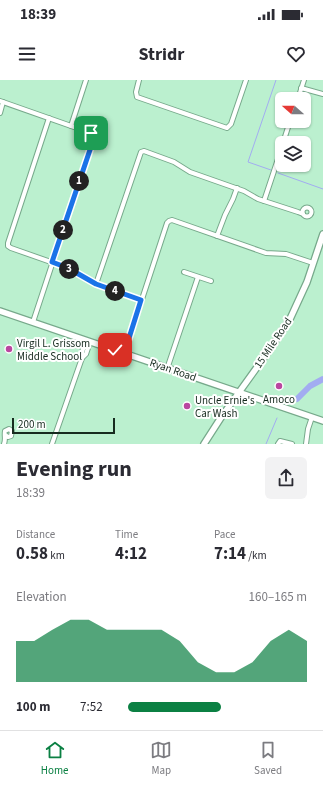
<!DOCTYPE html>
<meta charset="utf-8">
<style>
:root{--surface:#fff;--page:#f2f2f3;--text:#2b2b33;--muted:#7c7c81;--line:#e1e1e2;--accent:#0b8043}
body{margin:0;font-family:"Source Sans 3",sans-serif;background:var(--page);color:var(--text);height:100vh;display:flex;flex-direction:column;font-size:15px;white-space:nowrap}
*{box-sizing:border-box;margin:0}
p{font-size:13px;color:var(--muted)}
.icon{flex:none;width:22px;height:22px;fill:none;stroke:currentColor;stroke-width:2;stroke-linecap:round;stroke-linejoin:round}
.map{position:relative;height:364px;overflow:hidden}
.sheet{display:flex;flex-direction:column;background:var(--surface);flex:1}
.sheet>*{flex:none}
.needle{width:26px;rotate:291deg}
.fabs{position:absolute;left:275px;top:12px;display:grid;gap:8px}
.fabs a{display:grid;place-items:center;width:36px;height:36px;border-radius:6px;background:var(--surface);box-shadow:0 1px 3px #0004;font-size:20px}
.scale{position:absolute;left:12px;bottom:10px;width:103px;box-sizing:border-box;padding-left:4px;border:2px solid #172b1f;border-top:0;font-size:11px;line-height:14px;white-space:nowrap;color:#172b1f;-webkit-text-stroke:3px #fff;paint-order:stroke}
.pin{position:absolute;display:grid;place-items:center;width:34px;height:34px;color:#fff;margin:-17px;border-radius:8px;box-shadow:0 2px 6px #0006}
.km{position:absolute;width:20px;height:20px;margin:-10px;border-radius:50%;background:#222;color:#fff;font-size:11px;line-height:20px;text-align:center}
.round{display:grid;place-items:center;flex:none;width:42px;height:42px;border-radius:6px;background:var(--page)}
.head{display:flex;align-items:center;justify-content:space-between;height:68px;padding:0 16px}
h1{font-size:22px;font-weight:700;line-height:30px}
.metrics{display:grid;grid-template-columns:repeat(3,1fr);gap:6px;height:68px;padding:4px 16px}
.metrics div{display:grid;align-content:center}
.metrics b{font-size:17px;font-weight:700}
.metrics small{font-size:11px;font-weight:400}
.metrics p{font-size:11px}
.chart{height:112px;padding:8px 16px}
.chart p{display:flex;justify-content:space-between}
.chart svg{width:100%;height:72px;margin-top:4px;fill:var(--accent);opacity:.7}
ul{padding:0 16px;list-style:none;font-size:13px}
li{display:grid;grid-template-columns:64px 48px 1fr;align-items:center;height:30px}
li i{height:10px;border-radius:5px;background:var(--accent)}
.status{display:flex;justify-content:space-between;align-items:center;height:28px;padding:0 20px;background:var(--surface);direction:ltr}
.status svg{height:11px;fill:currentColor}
header{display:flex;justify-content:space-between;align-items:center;height:52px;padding:0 16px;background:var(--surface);font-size:18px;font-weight:700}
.tabs{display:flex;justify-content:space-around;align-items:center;height:56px;border-top:1px solid var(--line);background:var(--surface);font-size:11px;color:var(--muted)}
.tabs a{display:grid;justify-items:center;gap:2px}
.tabs .on{color:var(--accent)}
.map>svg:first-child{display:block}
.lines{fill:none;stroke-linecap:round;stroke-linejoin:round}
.stream{stroke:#a2acf1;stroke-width:1}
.river{stroke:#a2acf1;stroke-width:6}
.minor-casing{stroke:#77a98b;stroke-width:6}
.secondary-casing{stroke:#77a98b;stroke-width:8}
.minor{stroke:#fff;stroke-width:4}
.secondary{stroke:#fff;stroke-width:5.5}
.route-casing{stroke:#fff;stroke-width:8}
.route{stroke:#1a73e8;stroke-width:5}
.poi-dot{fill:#ba46a0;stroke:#fff;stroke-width:1.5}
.labels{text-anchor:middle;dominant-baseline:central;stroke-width:4;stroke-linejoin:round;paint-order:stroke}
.poi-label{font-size:11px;fill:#172b1f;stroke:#fff;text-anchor:start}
.street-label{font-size:11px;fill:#172b1f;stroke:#fff}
</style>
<div class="status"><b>18:39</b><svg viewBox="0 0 49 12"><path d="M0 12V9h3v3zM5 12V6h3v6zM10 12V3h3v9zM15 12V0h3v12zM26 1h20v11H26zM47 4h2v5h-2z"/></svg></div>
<header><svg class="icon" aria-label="menu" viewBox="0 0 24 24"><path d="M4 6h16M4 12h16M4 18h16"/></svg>Stridr<svg class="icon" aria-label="heart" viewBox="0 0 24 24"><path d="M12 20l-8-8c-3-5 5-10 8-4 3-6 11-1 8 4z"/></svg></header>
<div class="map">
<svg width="323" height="364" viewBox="0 0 323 364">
<rect width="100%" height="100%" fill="#bbf0cf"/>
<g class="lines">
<g class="stream">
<polyline points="271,90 248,82 276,0"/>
<polyline points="278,93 323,109"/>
<polyline points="266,364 277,338"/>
</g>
<polyline class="river" points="297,319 310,306 323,299"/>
<defs>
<g id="minor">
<polyline points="139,0 136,12 137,17 227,48 231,44 246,0"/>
<polyline points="301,8 323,14"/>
<polyline points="298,19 304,0"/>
<polyline points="0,21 91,53 94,57 33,242"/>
<polyline points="0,33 3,22"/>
<polyline points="49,38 8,163 8,166 11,168 68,188 96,204 141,220"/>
<polyline points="71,46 86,0"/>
<polyline points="283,63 290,41"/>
<polyline points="264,121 282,67"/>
<circle cx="307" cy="132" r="4.5"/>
<polyline points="217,156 225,135 233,119 237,108"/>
<polyline points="184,192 211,201"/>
<polyline points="96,204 141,72 144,71 174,82 190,92 244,111 258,119 298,132 303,134"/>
<polyline points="124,274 167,143 169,141 172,140 266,173 286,174 313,183"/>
<polyline points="82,278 82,272 86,260"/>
<polyline points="167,289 198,197"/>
<path d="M4,364C6,359 4,356 5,351L9,349L12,351L11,356L8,357L5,355"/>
<polyline points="52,364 82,278 86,274 90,262"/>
<polyline points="278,364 280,361 292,364"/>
<polyline points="306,364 308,349 312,337"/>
</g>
<g id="secondary">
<polyline points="0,231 323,341"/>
<polyline points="204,364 222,336 268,272 290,239 307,202 323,154"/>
</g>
</defs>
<use href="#minor" class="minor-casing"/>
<use href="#secondary" class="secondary-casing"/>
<use href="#minor" class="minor"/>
<use href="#secondary" class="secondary"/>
</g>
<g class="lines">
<defs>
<polyline id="route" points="91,53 94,55 94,58 52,182 68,188 96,204 141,220 124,274 115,270"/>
</defs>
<use href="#route" class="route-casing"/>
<use href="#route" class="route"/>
</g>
<g class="poi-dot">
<circle cx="9" cy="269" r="4"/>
<circle cx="279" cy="306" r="4"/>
<circle cx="187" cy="326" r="4"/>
</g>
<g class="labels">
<g class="poi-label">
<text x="17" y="263">Virgil L. Grissom<tspan x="17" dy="13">Middle School</tspan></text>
<text x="279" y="319" text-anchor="middle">Amoco</text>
<text x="195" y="320">Uncle Ernie's<tspan x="195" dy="13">Car Wash</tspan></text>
</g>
<g class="street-label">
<text transform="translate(273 263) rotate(-56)">15 Mile Road</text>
<text transform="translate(173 290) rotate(19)">Ryan Road</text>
</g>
</g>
</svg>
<div class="fabs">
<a><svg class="needle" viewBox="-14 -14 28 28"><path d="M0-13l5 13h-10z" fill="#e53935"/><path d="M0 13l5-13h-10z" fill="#7c7c81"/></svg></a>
<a><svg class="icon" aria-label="layers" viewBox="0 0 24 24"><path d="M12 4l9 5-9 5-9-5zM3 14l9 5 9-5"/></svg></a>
</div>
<div class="scale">200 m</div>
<div class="pin" style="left:91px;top:53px;background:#1e9e55"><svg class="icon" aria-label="arrive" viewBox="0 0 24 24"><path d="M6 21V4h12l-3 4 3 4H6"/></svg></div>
<div class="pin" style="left:115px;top:270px;background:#d93025"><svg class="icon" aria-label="check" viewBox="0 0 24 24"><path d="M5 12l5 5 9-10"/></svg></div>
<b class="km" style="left:79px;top:101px">1</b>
<b class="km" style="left:63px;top:150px">2</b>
<b class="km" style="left:69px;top:189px">3</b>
<b class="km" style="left:115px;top:211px">4</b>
</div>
<section class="sheet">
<div class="head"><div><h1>Evening run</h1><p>18:39</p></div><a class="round"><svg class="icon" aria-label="share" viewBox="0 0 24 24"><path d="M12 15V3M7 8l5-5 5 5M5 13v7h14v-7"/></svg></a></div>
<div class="metrics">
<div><p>Distance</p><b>0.58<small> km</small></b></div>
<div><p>Time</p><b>4:12</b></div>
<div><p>Pace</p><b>7:14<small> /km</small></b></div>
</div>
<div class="chart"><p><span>Elevation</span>160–165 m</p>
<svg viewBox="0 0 160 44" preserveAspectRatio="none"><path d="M0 44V19L10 19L20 12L30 6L40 6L50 12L60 12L70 12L80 12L90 19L100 32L110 38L120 38L130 32L140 19L150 12L160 19V44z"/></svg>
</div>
<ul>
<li><b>100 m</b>7:52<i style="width:52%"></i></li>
</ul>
</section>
<nav class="tabs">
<a class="on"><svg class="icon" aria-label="home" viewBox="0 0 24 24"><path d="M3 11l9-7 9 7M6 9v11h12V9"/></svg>Home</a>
<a><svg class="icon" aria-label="map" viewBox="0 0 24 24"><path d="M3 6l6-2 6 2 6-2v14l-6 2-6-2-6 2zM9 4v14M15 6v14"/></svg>Map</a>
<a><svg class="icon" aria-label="saved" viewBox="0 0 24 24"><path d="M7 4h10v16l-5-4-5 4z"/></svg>Saved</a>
</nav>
